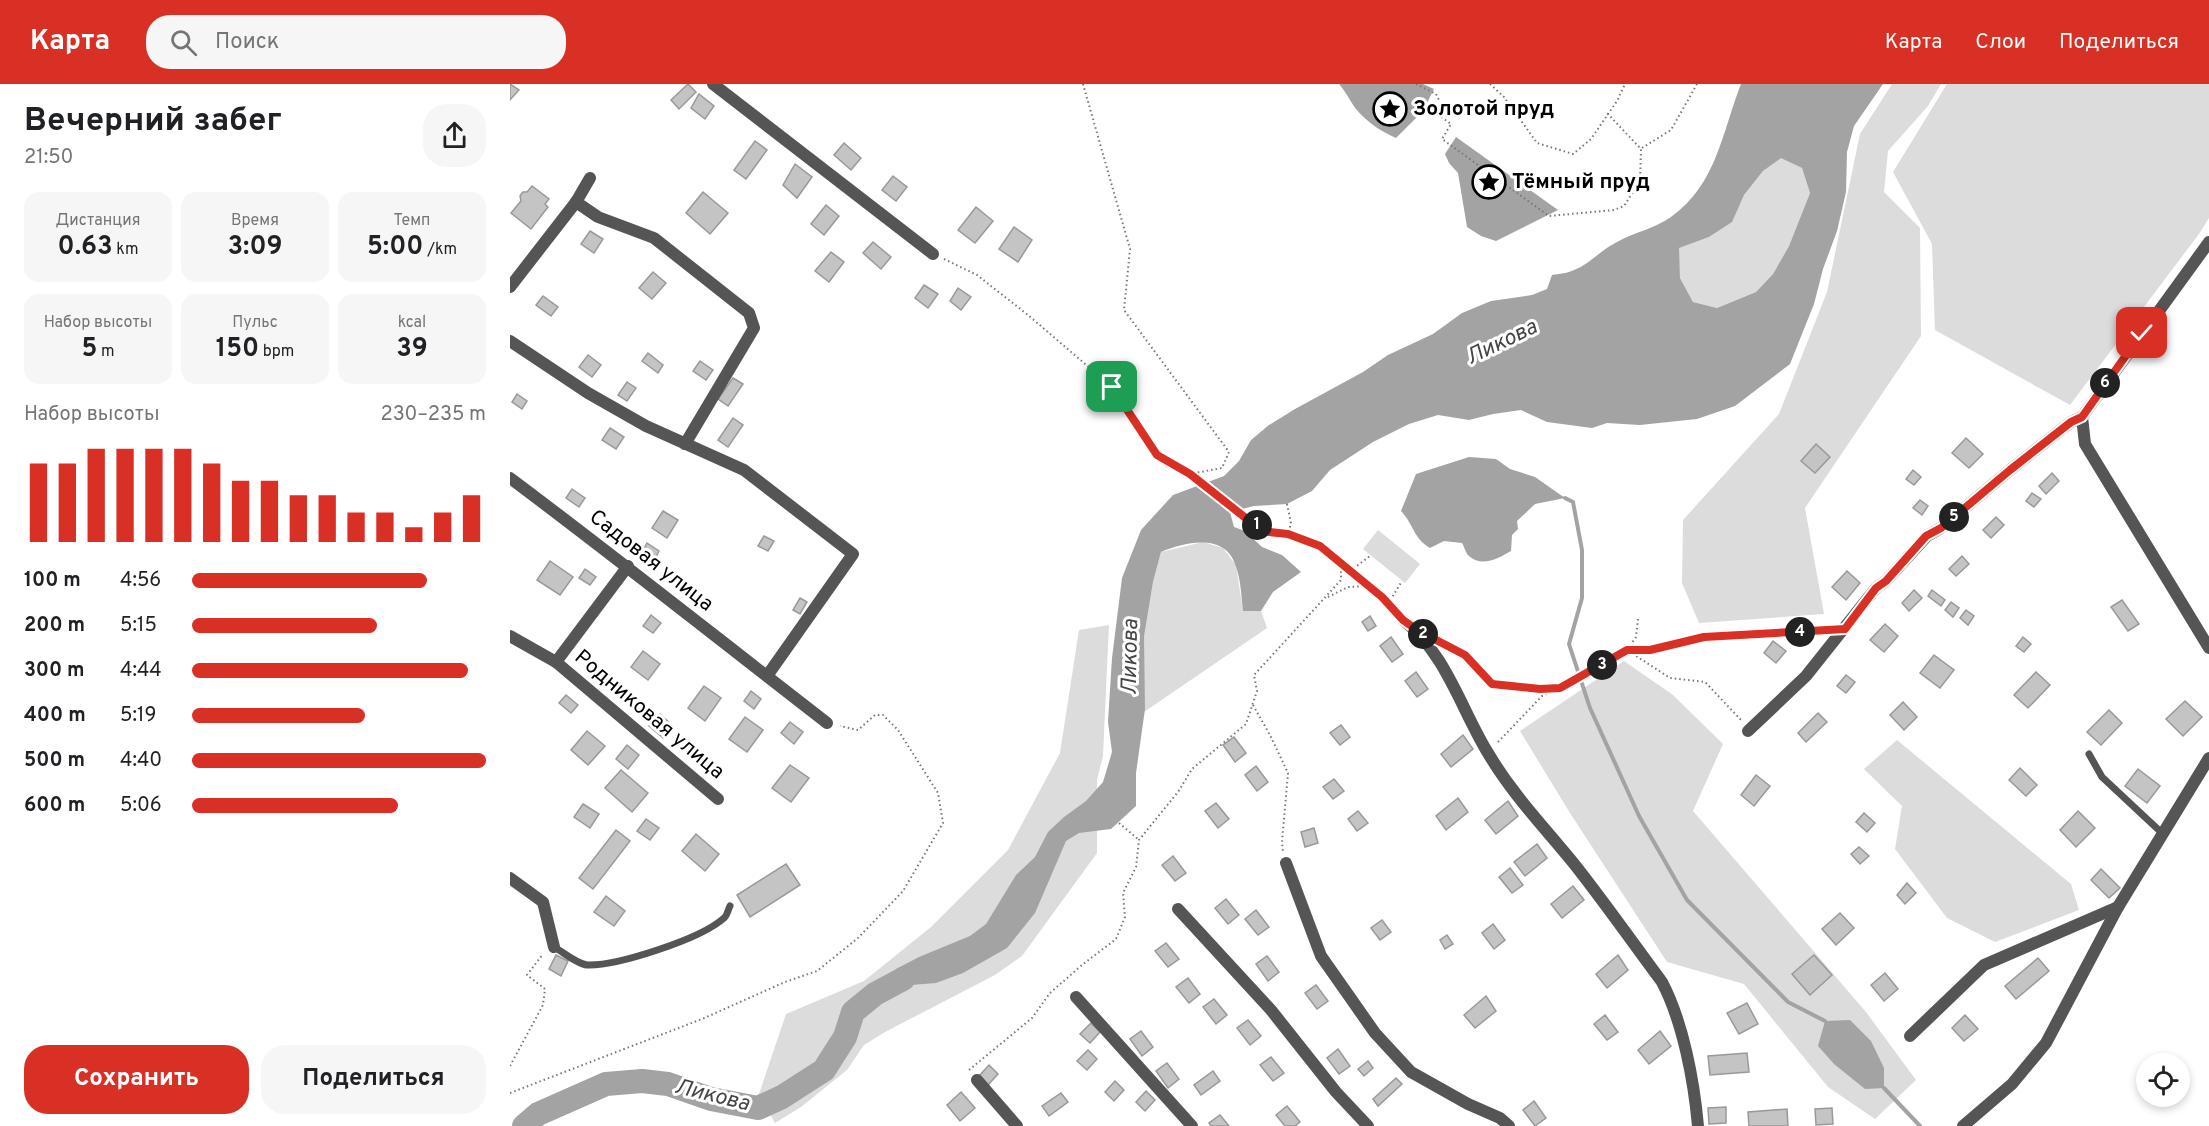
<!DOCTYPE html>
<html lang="ru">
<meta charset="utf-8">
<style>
:root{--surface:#fff;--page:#f6f6f6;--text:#202124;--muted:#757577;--accent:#d93025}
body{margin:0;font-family:Overpass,sans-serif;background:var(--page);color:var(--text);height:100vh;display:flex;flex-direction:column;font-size:22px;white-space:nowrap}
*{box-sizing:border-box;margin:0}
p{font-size:20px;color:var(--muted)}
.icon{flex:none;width:33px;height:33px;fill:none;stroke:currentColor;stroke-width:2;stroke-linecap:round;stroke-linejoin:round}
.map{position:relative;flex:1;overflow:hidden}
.side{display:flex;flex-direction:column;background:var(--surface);width:510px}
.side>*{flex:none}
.fabs{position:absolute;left:1626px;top:969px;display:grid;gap:12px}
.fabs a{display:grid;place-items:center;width:54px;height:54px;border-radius:50%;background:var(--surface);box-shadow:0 3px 9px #0003;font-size:30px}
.pin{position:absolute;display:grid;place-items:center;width:51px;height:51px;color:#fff;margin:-26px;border-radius:12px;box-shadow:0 3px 9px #0006}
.km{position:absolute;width:30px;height:30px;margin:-15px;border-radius:50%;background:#222;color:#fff;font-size:16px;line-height:30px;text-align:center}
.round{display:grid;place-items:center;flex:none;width:63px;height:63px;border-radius:24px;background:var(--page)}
.head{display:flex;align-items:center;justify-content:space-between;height:102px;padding:0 24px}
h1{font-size:33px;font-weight:700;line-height:45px}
.stats{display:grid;grid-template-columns:repeat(3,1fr);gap:9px;height:102px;padding:6px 24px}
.stats div{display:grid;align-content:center;border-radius:15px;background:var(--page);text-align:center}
.stats b{font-size:26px;font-weight:700}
.stats small{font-size:16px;font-weight:400}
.stats p{font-size:16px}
.chart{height:168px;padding:12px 24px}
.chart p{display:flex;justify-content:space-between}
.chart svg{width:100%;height:108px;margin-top:6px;stroke:var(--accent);stroke-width:6}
.primary-button{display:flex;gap:12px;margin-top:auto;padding:12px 24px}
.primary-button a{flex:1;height:69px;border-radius:24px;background:var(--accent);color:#fff;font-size:24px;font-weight:700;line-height:69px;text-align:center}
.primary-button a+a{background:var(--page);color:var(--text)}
ul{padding:0 24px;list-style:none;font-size:20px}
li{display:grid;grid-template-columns:96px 72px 1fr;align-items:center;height:45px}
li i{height:15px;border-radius:8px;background:var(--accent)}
header{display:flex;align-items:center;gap:36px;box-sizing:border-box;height:84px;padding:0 30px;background:var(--accent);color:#fff}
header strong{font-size:28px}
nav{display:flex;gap:33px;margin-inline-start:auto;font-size:21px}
.search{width:420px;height:54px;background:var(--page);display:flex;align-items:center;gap:15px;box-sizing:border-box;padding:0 21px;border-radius:24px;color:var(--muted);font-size:22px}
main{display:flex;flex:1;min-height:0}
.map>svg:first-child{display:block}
.green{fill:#dcdcdc}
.water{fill:#a3a3a3;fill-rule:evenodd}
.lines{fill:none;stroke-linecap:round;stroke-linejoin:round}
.stream{stroke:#a3a3a3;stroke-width:4}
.river{stroke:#a3a3a3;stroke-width:24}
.building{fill:#c4c4c4;stroke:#999;stroke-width:1.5}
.path{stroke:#777;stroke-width:2;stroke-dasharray:1.5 3;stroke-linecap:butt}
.service{stroke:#555;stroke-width:7}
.minor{stroke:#555;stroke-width:12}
.tertiary{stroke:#555;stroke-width:12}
.route-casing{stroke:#fff;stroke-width:12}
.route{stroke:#d93025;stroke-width:8}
.labels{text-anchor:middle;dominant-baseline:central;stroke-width:6;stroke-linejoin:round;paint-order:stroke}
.poi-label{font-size:21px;font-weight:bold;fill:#000;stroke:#fff;text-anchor:start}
.street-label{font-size:21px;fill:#000;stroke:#fff}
.water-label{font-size:22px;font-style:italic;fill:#444;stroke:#fff}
</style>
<header>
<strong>Карта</strong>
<div class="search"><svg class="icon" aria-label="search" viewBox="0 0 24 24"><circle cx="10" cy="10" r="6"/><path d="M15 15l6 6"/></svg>Поиск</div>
<nav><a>Карта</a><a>Слои</a><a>Поделиться</a></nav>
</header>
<main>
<section class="side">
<div class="head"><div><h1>Вечерний забег</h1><p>21:50</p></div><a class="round"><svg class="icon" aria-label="share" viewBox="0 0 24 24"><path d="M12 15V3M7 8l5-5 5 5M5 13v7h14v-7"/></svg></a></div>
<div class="stats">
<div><p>Дистанция</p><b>0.63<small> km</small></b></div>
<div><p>Время</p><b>3:09</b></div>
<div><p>Темп</p><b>5:00<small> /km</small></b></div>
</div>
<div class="stats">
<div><p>Набор высоты</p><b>5<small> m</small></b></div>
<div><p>Пульс</p><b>150<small> bpm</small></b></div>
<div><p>kcal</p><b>39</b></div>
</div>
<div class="chart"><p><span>Набор высоты</span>230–235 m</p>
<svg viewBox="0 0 160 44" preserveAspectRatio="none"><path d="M5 44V12M15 44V12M25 44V6M35 44V6M45 44V6M55 44V6M65 44V12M75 44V19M85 44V19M95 44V25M105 44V25M115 44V32M125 44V32M135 44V38M145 44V32M155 44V25"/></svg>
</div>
<ul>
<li><b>100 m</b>4:56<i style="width:80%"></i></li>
<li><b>200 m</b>5:15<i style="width:63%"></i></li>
<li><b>300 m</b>4:44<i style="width:94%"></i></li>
<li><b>400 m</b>5:19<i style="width:59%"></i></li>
<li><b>500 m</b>4:40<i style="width:100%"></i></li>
<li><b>600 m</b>5:06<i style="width:70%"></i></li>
</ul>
<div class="primary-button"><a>Сохранить</a><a>Поделиться</a></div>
</section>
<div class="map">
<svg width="1699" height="1042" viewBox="0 0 1699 1042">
<rect width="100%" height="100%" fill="#fff"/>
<g class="green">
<polygon points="1382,0 1431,0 1418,22 1378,67 1374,108 1410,144 1411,252 1295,424 1314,530 1189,539 1172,499 1173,436 1269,330 1317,208 1350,50"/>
<polygon points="1437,0 1699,0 1699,134 1689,150 1560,321 1425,246 1422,160 1383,88"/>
<polygon points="1271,73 1292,84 1300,109 1279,162 1263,190 1246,208 1207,224 1183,218 1170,194 1168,164 1199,153 1221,138 1234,111 1253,87"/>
<polygon points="868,446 910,480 895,499 853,465"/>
<polygon points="693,458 713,464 726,481 733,527 751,527 757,544 634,628 634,553 643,498 651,468"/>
<polygon points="599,541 593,672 587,696 587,769 512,872 485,891 375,948 354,961 337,986 291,1023 265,1039 249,1010 276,930 354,897 421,843 498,766 550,669 569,546"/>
<polygon points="1114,577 1163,611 1213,660 1183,727 1356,928 1406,996 1365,1035 1318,1003 1234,900 1157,878 1060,729 1010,647"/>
<polygon points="1387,656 1561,800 1569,826 1485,858 1437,834 1385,765 1392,722 1354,685"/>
</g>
<g class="water">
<path d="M829,0H913L924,5L913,27L886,54C870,47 857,38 846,25C840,17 836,8 829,0Z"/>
<path d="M1231,0H1373L1344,42L1337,68L1336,108L1327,147L1313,185L1304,220L1280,280L1225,322L1187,335L1130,341L1097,339L1082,344L1037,338L1011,326L983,330L959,336L928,331L899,340L863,358L820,386L802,407L777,420L744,422L720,428L724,443L735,447L752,463L772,471L791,488L763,508L751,527H733C731,511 731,495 725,480C714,449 675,458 651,468L643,498L634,553L635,625L626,689V722L601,745L569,749L556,757L525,829L497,864L453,889L426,899L401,901L381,910H365L386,885L409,873L460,852L476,840L506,791L525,773L538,748L554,733L576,717L593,698L602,668L598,638L602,574L612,494L631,446L663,411L714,392L729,377L741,356L759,341L785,325L853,288L878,271L923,250L952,229L981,217L1022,211L1037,205L1042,191C1049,190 1058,189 1064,186C1080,180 1092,165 1107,158C1125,148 1144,145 1161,133C1207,100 1212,48 1231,0ZM1271,74L1292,84L1300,109L1279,162L1263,190L1246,208L1207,224L1183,218L1170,194L1169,164L1199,153L1222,138L1234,111L1253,87Z"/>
<polygon points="946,53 1048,126 986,157 971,152 957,143 948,89 939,79 935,70"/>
<path d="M959,373L986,375L1000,385L1025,393L1055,414L1025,420L1007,437L1008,445L1002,451L1001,467C989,474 972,484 959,472C956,470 954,462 952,459L934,457L920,464C903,454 903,439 891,427L906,390Z"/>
<polygon points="1340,936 1361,957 1374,984 1374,1004 1355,1005 1324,980 1308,962 1315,937"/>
</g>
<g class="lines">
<g class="stream">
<polyline points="1055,414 1063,418 1072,466 1072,514 1059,560 1080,624 1129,732 1177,816 1278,918 1315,937"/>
<polyline points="1374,1004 1410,1042"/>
</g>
<polyline class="river" points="14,1042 28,1030 96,1000 132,997 158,1000 201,1015 248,1024 272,1013 314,986 335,953 343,928 365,910 393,895"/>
</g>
<g class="building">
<polygon points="0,0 9,6 0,16"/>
<polygon points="178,0 186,8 169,25 161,16"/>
<polygon points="189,10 204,22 195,35 181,24"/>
<polygon points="245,57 257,66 236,95 224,86"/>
<polygon points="334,59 351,74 341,86 324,71"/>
<polygon points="285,80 302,93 287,114 273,101"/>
<polygon points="383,92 397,103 386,117 372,106"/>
<polygon points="22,102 39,115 35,120 38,123 21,145 1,129 11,117 10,112 13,108 17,108"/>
<polygon points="193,108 218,129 200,150 176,129"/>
<polygon points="316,121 329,132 314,151 301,140"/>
<polygon points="466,123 483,137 465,159 448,146"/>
<polygon points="504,143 522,156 508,178 489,165"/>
<polygon points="80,147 93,155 84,169 71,160"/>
<polygon points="363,158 381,173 371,185 353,169"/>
<polygon points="321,168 334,178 319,198 305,187"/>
<polygon points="143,188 156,199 142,215 129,204"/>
<polygon points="414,201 428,210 418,224 405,214"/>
<polygon points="448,204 461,213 451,226 440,217"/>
<polygon points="33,212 48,223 41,232 26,221"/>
<polygon points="138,269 153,281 148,289 132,277"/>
<polygon points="78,271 91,281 82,293 69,283"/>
<polygon points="190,277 203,286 196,296 183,287"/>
<polygon points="223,294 233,300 218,322 208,315"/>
<polygon points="117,298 126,304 117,317 108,311"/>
<polygon points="7,310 17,317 12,325 2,318"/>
<polygon points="223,334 233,341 218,363 208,356"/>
<polygon points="100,344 114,353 106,365 92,356"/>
<polygon points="1456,354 1473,370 1459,384 1442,369"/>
<polygon points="1306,360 1320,373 1305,389 1291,377"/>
<polygon points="1403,386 1411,393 1404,401 1396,395"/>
<polygon points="1542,389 1549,397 1536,410 1529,402"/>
<polygon points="62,405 75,414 69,423 56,414"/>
<polygon points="1522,409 1531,415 1524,423 1516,417"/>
<polygon points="1410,416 1418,422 1412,431 1403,424"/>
<polygon points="153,427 168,436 157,454 142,444"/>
<polygon points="1486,433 1494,441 1481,454 1473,446"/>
<polygon points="254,452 264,457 258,467 248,462"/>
<polygon points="137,459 149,467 145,475 132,468"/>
<polygon points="1452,472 1459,480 1446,492 1439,485"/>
<polygon points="40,477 63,493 50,511 27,496"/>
<polygon points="75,485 86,493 80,501 69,494"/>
<polygon points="1337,487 1350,499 1336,516 1322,503"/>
<polygon points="1404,506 1412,514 1399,527 1392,519"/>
<polygon points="1422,506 1435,516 1431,522 1418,512"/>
<polygon points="290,514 297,518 290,530 283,526"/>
<polygon points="1612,516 1629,540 1618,547 1601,523"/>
<polygon points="1441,518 1449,524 1443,533 1435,526"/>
<polygon points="1456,526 1464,532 1458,541 1450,534"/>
<polygon points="141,531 151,539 143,549 133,542"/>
<polygon points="860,532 866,542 858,547 852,538"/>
<polygon points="1375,540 1388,552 1374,568 1360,556"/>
<polygon points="881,553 893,570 882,578 870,562"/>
<polygon points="1513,553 1521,560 1514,568 1506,562"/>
<polygon points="1263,557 1276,567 1266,579 1254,569"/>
<polygon points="133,567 150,580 138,596 121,583"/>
<polygon points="1424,571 1444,586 1430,604 1410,589"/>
<polygon points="906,588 918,605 907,613 895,597"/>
<polygon points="1526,588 1540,601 1518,624 1504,611"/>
<polygon points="1336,591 1345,598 1336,609 1327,602"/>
<polygon points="194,602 211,614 195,637 178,624"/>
<polygon points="241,607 251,615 244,625 234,617"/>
<polygon points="56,611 68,621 61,629 49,619"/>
<polygon points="1675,617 1692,633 1673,652 1656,635"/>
<polygon points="1393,618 1407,633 1394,646 1380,631"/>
<polygon points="1599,626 1612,639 1591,661 1577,648"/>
<polygon points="1308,629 1317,638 1296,658 1288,649"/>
<polygon points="150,630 163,642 153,654 139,642"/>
<polygon points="235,633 253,646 237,668 219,655"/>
<polygon points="280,638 293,648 284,660 271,649"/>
<polygon points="831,641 840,653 830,661 820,649"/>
<polygon points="77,647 95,662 78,681 61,666"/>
<polygon points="953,651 963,665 941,683 931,670"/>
<polygon points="724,653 736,669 725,678 713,661"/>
<polygon points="117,661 129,671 118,685 106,675"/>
<polygon points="280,681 299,694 281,718 262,704"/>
<polygon points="746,682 758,698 747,707 735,691"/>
<polygon points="1510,684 1527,701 1516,712 1499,696"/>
<polygon points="1628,685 1650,702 1637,719 1615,702"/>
<polygon points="111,686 138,709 122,728 95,704"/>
<polygon points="1246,691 1260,702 1244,722 1231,711"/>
<polygon points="824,695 834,707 823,715 813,703"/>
<polygon points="948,714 958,728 936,746 926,732"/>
<polygon points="998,717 1008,732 986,750 975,736"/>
<polygon points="706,719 719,735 708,744 695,727"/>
<polygon points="73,720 89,730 80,744 64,733"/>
<polygon points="848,727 858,739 847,747 838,735"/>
<polygon points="1568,727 1585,744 1566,763 1550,746"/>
<polygon points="1354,729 1365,739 1357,748 1346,738"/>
<polygon points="136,735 149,744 140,756 127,747"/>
<polygon points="804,744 808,759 795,763 791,748"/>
<polygon points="106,746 120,757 83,805 69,794"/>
<polygon points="186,750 209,770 195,787 172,767"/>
<polygon points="1027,760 1037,774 1015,792 1004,778"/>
<polygon points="1349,763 1359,772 1350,780 1341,770"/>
<polygon points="663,772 676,789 665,797 652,781"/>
<polygon points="276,780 290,801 240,833 227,811"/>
<polygon points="1000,784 1013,801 1002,809 989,793"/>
<polygon points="1591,785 1610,804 1599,814 1581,796"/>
<polygon points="1397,799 1406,809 1395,820 1387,811"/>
<polygon points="1063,802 1074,816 1052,834 1041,820"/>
<polygon points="96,812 115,827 104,842 84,828"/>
<polygon points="716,815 729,831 718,840 705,824"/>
<polygon points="746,826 759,843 748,851 735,835"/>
<polygon points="1330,829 1344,844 1326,861 1312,845"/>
<polygon points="872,836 881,848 870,856 861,844"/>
<polygon points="983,840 995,856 984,865 972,849"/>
<polygon points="937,851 943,860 935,865 930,856"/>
<polygon points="656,859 669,875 658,883 645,867"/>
<polygon points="46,871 58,877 51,892 39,885"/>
<polygon points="1108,871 1118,886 1097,904 1086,890"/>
<polygon points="1304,871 1322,891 1300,911 1282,890"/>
<polygon points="757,872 769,888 758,897 746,880"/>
<polygon points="1528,874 1539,887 1506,915 1495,902"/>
<polygon points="1375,889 1388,905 1374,917 1361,901"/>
<polygon points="678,894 690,910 679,919 666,903"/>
<polygon points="806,901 818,917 807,925 795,909"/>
<polygon points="976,912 986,927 965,944 954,931"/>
<polygon points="704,915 717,931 706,940 693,923"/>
<polygon points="1237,919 1248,940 1229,950 1217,929"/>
<polygon points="1095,931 1108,948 1097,956 1084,940"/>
<polygon points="1455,931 1468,945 1454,957 1442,944"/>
<polygon points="738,936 751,952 740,961 727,944"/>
<polygon points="581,939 590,948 580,959 570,950"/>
<polygon points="631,947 643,963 632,972 620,955"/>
<polygon points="1150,947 1161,962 1139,980 1128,966"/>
<polygon points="828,965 840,982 829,990 817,974"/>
<polygon points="578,966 587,975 577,986 567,977"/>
<polygon points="1237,969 1239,988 1200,991 1198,972"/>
<polygon points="761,973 774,989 763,997 750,981"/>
<polygon points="858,977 863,984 854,992 848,985"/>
<polygon points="657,979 669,995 658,1004 646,987"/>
<polygon points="479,981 488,990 478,1001 469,992"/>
<polygon points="703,987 710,997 691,1011 684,1001"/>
<polygon points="886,994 892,1000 868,1022 863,1015"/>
<polygon points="605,997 614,1006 604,1017 595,1008"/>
<polygon points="636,1007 645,1016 635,1027 626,1018"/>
<polygon points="451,1008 465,1024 450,1037 437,1021"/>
<polygon points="551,1009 558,1018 539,1032 532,1022"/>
<polygon points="1024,1017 1036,1034 1025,1042 1013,1026"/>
<polygon points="777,1022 790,1038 785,1042 775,1042 766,1031"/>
<polygon points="1216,1023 1216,1039 1199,1040 1198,1024"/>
<polygon points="1322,1024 1323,1040 1306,1041 1305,1025"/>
<polygon points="1277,1025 1278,1042 1239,1042 1238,1028"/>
<polygon points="710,1031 719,1042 701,1042 699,1039"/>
</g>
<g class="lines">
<g class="path">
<polyline points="573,0 620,165 614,226 719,368 712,384 680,390"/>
<polyline points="906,0 926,10 931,20 927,30 941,40 932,55 1039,132 1104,126 1114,122 1130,97 1131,65 1097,29"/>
<polyline points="980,0 994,13 1027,59 1063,70 1081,55 1107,17 1115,0"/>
<polyline points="1132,64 1161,46 1187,0"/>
<polyline points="434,175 467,191 518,231 602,303 647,371 680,391 742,439 759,448 778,450 810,462 872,513 885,527"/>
<polyline points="777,420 781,439 778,450"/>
<polyline points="840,487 860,472"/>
<polyline points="818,513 838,503 858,502"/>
<polyline points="878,520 892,497"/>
<polyline points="1128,535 1126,553 1117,566 1160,594 1195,598 1232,637"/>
<polyline points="934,560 955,571 982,600 1030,605 1050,604 1117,566 1140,566 1194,553 1318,546"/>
<polyline points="743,621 760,651 778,689 772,758 773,768"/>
<polyline points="988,658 1032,612 1048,605"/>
<polyline points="609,739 629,756"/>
<polyline points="0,982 33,921 35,905 17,891 33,870"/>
<polyline points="459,986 522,934 540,909 572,881 606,855 615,833 613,809 626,783 629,756 668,708 682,685 736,640 747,607 744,591 831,496 831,480"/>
<polyline points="0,1009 192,935 275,898 307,887 348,854 393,807 433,739 428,709 388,646 373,631 365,631 348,646 330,642"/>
</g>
<g class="service">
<polyline points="1579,670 1592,693 1653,750"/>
<path d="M44,863C53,868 67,880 77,881C107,882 191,855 214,834C217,832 218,826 220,822"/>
</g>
<g class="minor">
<polyline points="203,0 423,170"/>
<polyline points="66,118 88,133 144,154 239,229 244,244 175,360"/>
<polyline points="0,203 66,118 80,94"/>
<polyline points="0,257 78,309 136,342 234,386 343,470 257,592"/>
<path d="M0,394C107,474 211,557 317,639"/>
<path d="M893,536C936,569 951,625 978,669C1002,710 1035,744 1065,781C1095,819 1123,859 1152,898C1173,938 1184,997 1188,1042"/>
<polyline points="0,552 46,578 208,715"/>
<polyline points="46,578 118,482"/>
<polyline points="1238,647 1296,592 1366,504 1376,497 1417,452 1431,444 1500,386 1561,338 1572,333"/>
<polyline points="776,779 811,872 865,949 901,988 958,1020 990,1034 999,1042"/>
<polyline points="0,794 33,818 44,863"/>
<polyline points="668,825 761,926 826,1008 858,1042"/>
<polyline points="566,913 682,1042"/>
<polyline points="1400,952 1474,881 1608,823"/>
<polyline points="467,996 507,1042"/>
</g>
<g class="tertiary">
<polyline points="1699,158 1572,333 1575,360 1699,564"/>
<polyline points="1453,1042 1502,1000 1536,959 1608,823 1699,674"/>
</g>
</g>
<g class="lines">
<defs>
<polyline id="route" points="602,303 647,371 680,390 742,439 759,448 778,450 810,462 872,513 893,536 907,546 955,571 982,600 1030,605 1050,604 1117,566 1140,566 1194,553 1335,545 1366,504 1376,497 1416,452 1431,444 1500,386 1561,338 1572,333 1632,249"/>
</defs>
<use href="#route" class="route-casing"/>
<use href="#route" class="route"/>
</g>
<defs>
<symbol id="sight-ring" viewBox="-11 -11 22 22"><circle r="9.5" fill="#fff" stroke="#000" stroke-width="1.5"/><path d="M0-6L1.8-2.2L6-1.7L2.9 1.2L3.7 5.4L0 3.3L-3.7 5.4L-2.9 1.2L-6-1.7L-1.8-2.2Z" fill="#000"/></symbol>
</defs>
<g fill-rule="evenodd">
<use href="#sight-ring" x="861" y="6" width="38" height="38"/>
<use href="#sight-ring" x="960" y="79" width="38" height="38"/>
</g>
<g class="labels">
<g class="poi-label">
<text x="903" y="25">Золотой пруд</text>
<text x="1002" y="98">Тёмный пруд</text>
</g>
<g class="street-label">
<text transform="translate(141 477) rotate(38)">Садовая улица</text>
<text transform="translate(139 631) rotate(40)">Родниковая улица</text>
</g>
<g class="water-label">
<text transform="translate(992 259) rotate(-26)">Ликова</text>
<text transform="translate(621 573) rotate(-89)">Ликова</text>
<text transform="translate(202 1012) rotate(14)">Ликова</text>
</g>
</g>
</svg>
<div class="fabs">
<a><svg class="icon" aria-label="locate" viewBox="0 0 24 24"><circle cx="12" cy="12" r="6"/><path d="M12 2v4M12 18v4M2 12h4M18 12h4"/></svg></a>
</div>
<div class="pin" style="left:602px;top:303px;background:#1e9e55"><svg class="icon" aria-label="arrive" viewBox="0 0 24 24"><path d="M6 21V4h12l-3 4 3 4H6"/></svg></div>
<div class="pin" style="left:1632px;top:249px;background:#d93025"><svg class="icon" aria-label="check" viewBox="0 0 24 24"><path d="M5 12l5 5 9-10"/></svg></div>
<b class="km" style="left:747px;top:441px">1</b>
<b class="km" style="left:913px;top:550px">2</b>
<b class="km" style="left:1092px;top:581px">3</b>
<b class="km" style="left:1290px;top:548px">4</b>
<b class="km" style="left:1444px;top:433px">5</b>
<b class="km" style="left:1595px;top:299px">6</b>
</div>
</main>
